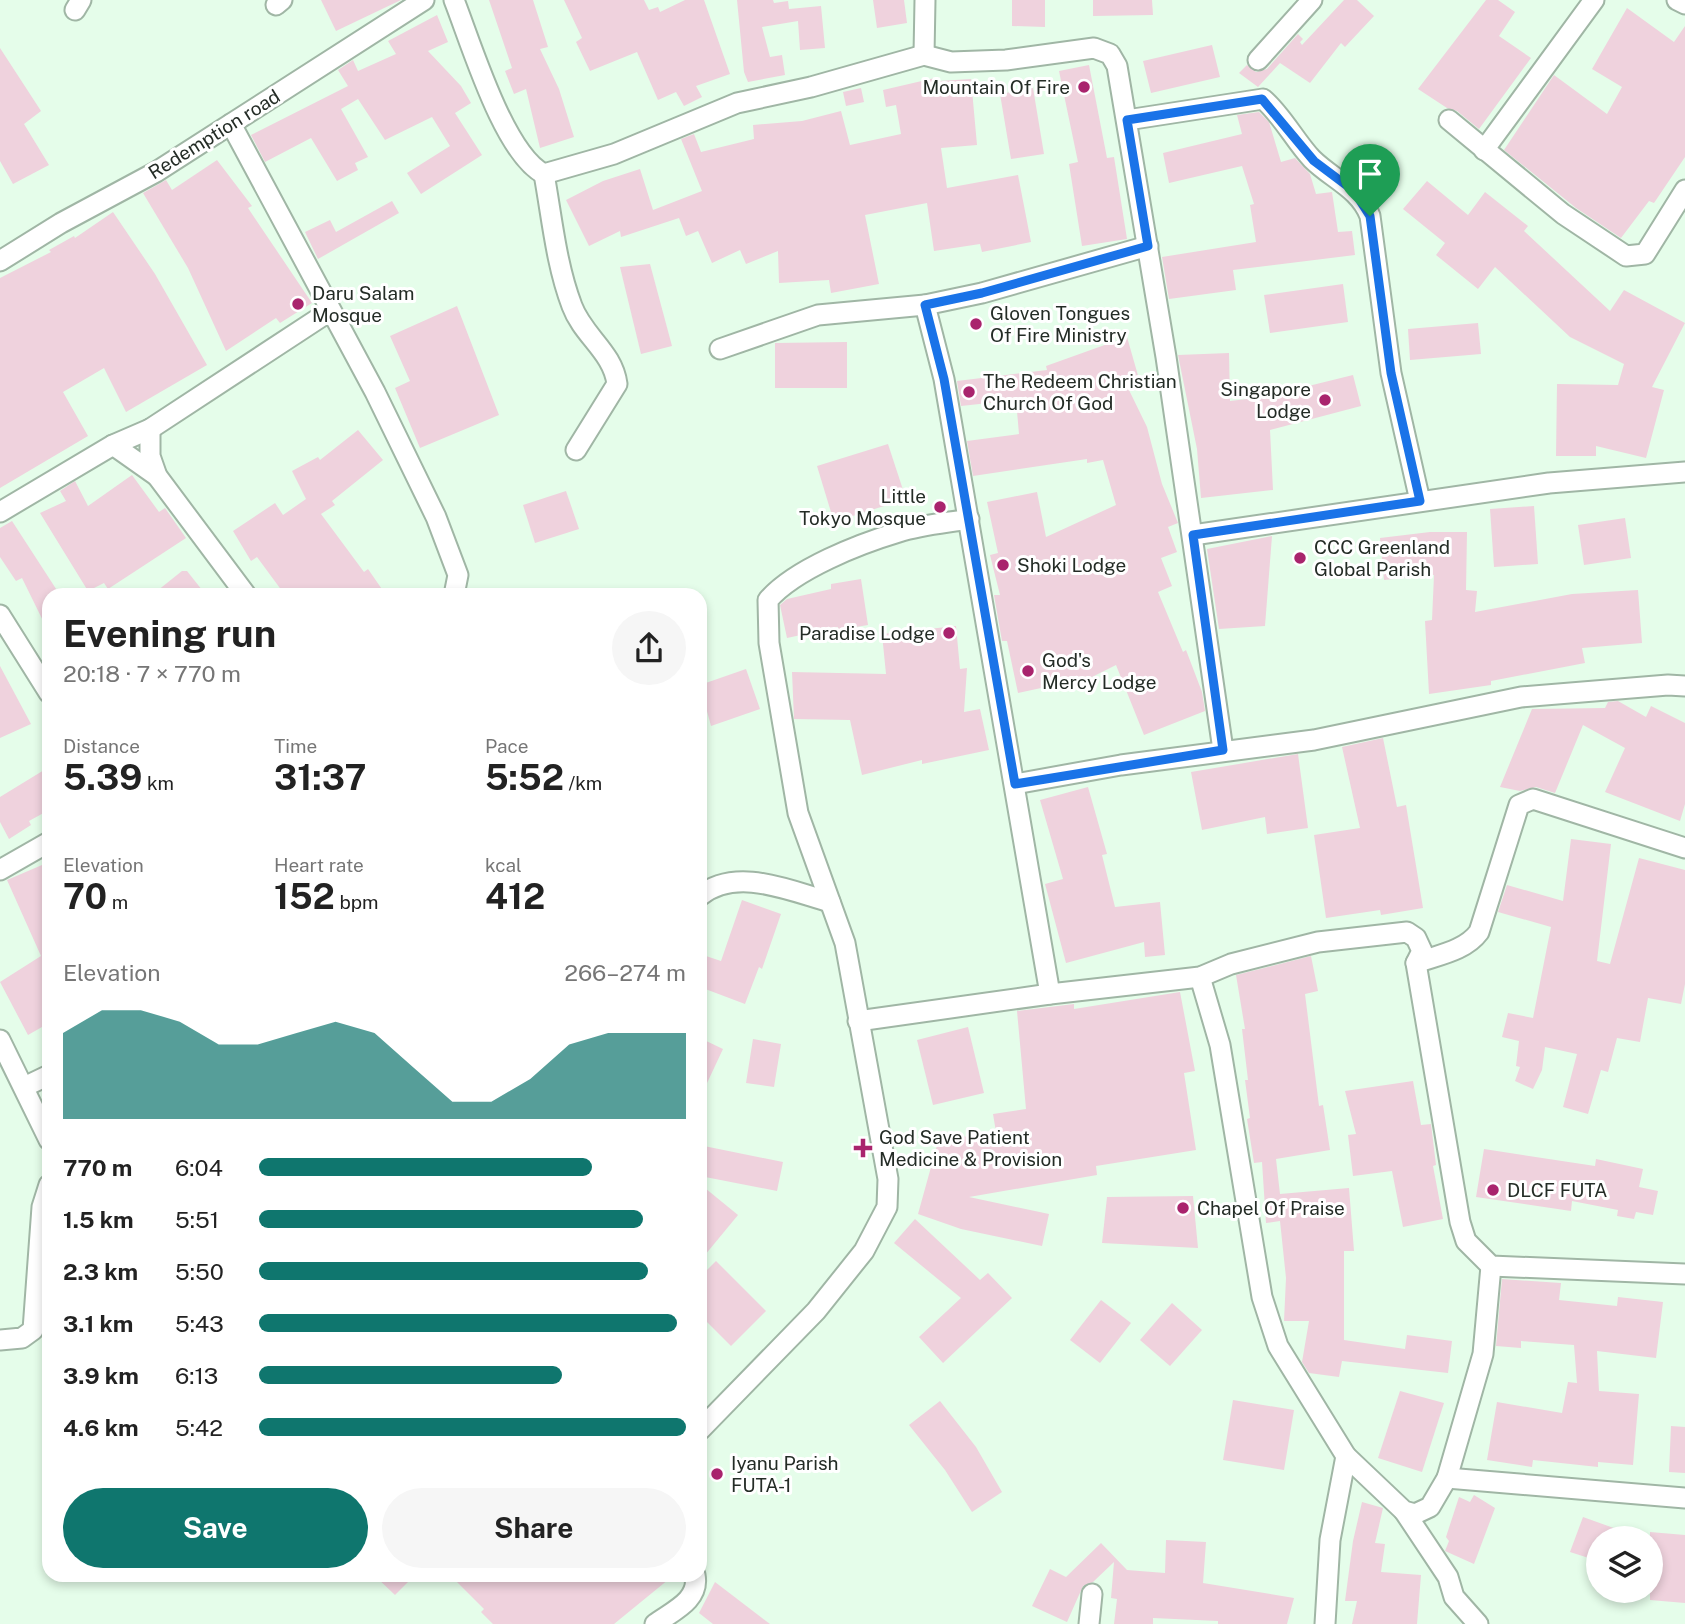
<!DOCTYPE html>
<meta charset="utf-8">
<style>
:root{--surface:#fff;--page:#f6f6f6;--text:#222;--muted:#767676;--accent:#0f766e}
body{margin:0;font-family:"Public Sans",sans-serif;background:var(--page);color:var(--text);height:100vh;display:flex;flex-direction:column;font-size:26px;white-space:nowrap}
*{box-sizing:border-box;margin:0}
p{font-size:23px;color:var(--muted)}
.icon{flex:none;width:38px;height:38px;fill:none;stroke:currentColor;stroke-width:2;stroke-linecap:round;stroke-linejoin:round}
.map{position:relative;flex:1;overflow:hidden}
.details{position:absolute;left:42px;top:588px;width:665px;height:994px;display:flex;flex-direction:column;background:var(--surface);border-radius:21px;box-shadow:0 4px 10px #0003}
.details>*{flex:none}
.fabs{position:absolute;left:1586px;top:1526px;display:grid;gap:14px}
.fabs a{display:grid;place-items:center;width:77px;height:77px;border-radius:50%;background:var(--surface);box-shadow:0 4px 10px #0003;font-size:35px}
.pin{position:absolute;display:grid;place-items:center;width:60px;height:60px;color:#fff;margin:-72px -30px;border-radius:50% 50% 50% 0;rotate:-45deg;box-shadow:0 0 7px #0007}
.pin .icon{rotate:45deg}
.round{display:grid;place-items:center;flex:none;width:74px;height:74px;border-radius:37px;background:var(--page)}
.summary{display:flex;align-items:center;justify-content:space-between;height:119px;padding:0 21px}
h1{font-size:38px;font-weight:700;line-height:52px}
.stats{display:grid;grid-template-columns:repeat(3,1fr);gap:10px;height:119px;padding:7px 21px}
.stats div{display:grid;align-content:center}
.stats b{font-size:35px;font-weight:700}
.stats small{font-size:19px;font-weight:400}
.stats p{font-size:19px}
.chart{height:196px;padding:14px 21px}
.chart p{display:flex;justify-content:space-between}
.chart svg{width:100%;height:126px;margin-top:7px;fill:var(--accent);opacity:.7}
.action{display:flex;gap:14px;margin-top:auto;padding:14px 21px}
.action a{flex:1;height:80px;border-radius:42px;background:var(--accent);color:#fff;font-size:28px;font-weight:700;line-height:80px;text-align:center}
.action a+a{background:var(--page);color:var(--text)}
ul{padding:0 21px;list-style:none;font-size:23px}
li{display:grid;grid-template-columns:112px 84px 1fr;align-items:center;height:52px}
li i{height:18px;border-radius:9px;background:var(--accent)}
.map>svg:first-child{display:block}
.building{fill:#efd2dd}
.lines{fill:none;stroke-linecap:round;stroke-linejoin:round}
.minor-casing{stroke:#a0b6a5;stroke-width:23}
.minor{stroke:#fff;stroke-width:19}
.route-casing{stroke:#fff;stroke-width:14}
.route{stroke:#1a73e8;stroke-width:9}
.poi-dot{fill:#a9246d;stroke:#fff;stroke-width:2.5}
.labels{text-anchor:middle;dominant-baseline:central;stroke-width:6;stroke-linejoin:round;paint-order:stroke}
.poi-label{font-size:19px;fill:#242c26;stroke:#fff;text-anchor:start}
.street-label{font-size:19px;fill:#242c26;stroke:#fff}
</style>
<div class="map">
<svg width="1685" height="1624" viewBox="0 0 1685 1624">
<rect width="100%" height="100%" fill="#e5fdea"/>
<g class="building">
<polygon points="321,0 401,0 336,31"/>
<polygon points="489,0 533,0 548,47 540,49 559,89 574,137 540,148 526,89 514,94 505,71 512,68"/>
<polygon points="564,0 644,0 649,10 658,7 660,12 685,0 704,0 730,74 696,86 702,97 684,106 676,92 658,100 637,52 590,71 576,42 582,38"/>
<polygon points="737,0 773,0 774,3 788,1 789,9 821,6 825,48 800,50 798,21 762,27 770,57 782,55 785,75 748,82 744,72"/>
<polygon points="873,0 904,0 907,23 877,28"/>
<polygon points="1012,0 1045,0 1045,27 1012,26"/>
<polygon points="1093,0 1152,0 1153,15 1093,16"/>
<polygon points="1344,0 1357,0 1374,16 1345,47 1341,43 1310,83 1280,63 1258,87 1239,73 1247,65 1256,72 1267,69 1298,34 1303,39 1300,42 1302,45"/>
<polygon points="1486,0 1498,0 1515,12 1499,36 1531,58 1479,129 1457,111 1447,108 1418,89"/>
<polygon points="1627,8 1674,42 1685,26 1685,157 1654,203 1649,201 1621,238 1576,208 1504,150 1554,75 1607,114 1622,87 1592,69"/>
<polygon points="437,15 448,42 428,51 461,86 471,103 455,113 482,155 421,194 407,173 450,146 432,117 385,140 358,99 341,109 368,157 355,163 358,170 337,181 311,138 265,162 251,135 348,86 338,70 353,60 358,71 396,54 388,41"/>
<polygon points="1212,45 1220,77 1151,93 1143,61"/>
<polygon points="0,48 41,111 24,124 49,165 13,184 0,161"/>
<polygon points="1089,65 1107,158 1114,157 1127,239 1082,246 1069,164 1078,162 1059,71"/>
<polygon points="939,77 939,81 971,79 977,145 941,148 947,188 1018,175 1031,242 982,252 980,244 934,251 927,203 865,215 879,284 831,293 829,280 779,283 778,251 746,264 740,250 712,263 698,231 686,236 679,218 621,237 620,231 589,246 566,200 603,181 640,169 653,210 702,191 681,139 694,134 701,152 754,139 753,125 802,121 841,111 850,145 901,134 896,105 886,107 883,90"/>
<polygon points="861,88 864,102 846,106 843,92"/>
<polygon points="1033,88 1044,154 1011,159 1000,94"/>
<polygon points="1259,112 1269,122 1281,162 1295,158 1310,174 1316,194 1332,192 1338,232 1352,231 1355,255 1233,270 1236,290 1169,299 1162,257 1256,242 1250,205 1254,204 1242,166 1169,183 1163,153 1242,134 1237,115"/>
<polygon points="217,160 252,206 248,208 312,303 280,323 276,318 226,351 188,268 143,193 166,180 172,190"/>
<polygon points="1427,181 1468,215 1485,192 1528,226 1524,231 1610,311 1624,290 1685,323 1652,387 1664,390 1646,458 1596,446 1596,456 1556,456 1557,384 1618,385 1624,364 1570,337 1495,267 1478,289 1436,255 1445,243 1403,209"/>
<polygon points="392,201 399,213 318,259 305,232 330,220 336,232"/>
<polygon points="113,212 155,274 207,365 126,412 104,368 63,392 88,436 0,488 0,278 51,252 49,250 74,236 75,238"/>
<polygon points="650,264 672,346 641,354 620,267"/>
<polygon points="1343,284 1348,322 1270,333 1264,295"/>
<polygon points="457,306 499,415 420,448 395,388 410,381 390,336"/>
<polygon points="1478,323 1481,354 1410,360 1408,329"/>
<polygon points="1127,337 1141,386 1129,390 1147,427 1162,484 1178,523 1168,527 1177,552 1161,558 1172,586 1158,592 1183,652 1186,650 1202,692 1205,711 1144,735 1116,665 1092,677 1018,693 1007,641 1002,641 994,595 1000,595 990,555 998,553 987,502 1037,492 1046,537 1116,505 1103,460 1087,463 1087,459 973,476 967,441 1019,434 1016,400 961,406 957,381 1047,370 1046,366"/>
<polygon points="847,342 847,388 775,388 775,343"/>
<polygon points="1229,353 1230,401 1264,397 1353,375 1361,406 1270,430 1273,490 1201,498 1197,449 1178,355"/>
<polygon points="358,430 383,460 332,501 335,505 321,514 364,572 368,569 386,595 285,595 257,557 251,561 233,531 275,503 283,515 306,499 292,471 318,457 320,460"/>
<polygon points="888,444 906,499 834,522 817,466"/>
<polygon points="132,475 159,512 165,508 186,538 108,589 104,583 88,591 40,513 66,501 60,491 75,481 88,506"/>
<polygon points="566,491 579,529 535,543 523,505"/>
<polygon points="1534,506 1538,564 1494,567 1490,509"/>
<polygon points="1625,518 1631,558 1584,565 1578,525"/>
<polygon points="12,521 60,595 49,595 49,633 22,578 16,581 0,557 0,528"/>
<polygon points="1430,532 1467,532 1466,590 1477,591 1475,612 1572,594 1638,590 1642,643 1582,648 1585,663 1491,681 1491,685 1429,694 1425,621 1432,620 1434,575 1384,580 1380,538"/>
<polygon points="1272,536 1265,626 1219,629 1207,549"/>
<polygon points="182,571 187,571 206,595 152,595"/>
<polygon points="861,579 868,625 838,630 838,627 787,638 780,605 787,599 831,589 831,584"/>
<polygon points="956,626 960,669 967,668 964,712 980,709 989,750 922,764 922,760 862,775 850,720 794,719 792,672 886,674 882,634"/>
<polygon points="0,666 31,724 0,738"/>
<polygon points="746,669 760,709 711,726 700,685"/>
<polygon points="1618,701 1646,717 1651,706 1685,723 1685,804 1680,821 1605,792 1625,748 1583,725 1555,793 1536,787 1520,791 1500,787 1532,709 1605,708 1608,702"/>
<polygon points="1383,738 1397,807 1406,805 1423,908 1381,915 1380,910 1326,918 1314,835 1360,828 1342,747"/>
<polygon points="1298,754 1308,828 1267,834 1265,817 1202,830 1191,772"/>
<polygon points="49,767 49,810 29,821 31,825 9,839 0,822 0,797"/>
<polygon points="1088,787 1107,854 1102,855 1115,907 1160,902 1165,955 1145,957 1144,942 1066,963 1045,884 1063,879 1040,800"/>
<polygon points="1571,839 1611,844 1597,961 1610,964 1639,858 1685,870 1685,984 1681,1004 1648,998 1640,1042 1617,1038 1608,1072 1601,1070 1588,1114 1563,1107 1577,1054 1545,1047 1542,1070 1533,1089 1515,1081 1520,1067 1516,1066 1519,1041 1502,1037 1508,1013 1533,1018 1551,927 1498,912 1507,885 1563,901"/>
<polygon points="42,865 49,880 49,1023 28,1035 0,982 41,956 7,880"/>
<polygon points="742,900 781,914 762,969 759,967 745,1004 700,987 700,954 721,961"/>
<polygon points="1311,956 1318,991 1305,994 1319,1106 1323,1105 1330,1150 1276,1159 1280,1194 1349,1188 1354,1251 1344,1251 1344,1340 1405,1349 1407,1335 1452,1341 1448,1373 1342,1361 1339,1377 1309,1373 1302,1362 1309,1321 1284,1321 1286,1278 1280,1221 1266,1223 1262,1162 1254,1163 1247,1119 1250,1118 1245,1080 1248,1080 1242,1029 1245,1029 1236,975"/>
<polygon points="1180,992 1195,1071 1184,1073 1196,1150 1096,1166 1097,1175 969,1197 1049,1214 1042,1246 961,1229 918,1214 941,1131 998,1144 993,1114 1026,1109 1017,1011 1074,1004 1074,1009"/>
<polygon points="968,1027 984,1093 933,1105 917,1040"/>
<polygon points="700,1038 723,1049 700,1098"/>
<polygon points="753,1039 781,1044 774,1087 746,1083"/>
<polygon points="1413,1081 1421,1125 1431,1124 1436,1165 1433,1166 1443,1219 1403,1227 1392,1171 1353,1176 1348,1135 1356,1134 1345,1091"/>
<polygon points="704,1146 783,1162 777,1191 700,1176"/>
<polygon points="1484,1149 1595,1166 1596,1159 1643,1169 1639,1187 1658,1191 1653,1215 1636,1212 1634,1219 1617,1216 1618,1210 1572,1201 1571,1211 1476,1197"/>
<polygon points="700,1184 738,1215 700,1261"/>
<polygon points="1193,1196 1198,1248 1102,1243 1107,1197"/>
<polygon points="915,1219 980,1280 988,1273 1012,1298 943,1363 919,1337 961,1298 894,1243"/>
<polygon points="716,1261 766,1311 731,1346 700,1315 700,1277"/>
<polygon points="1502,1279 1561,1283 1559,1300 1617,1306 1618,1297 1663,1302 1656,1358 1597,1351 1599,1391 1639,1394 1633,1465 1598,1462 1598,1467 1533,1460 1532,1467 1487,1460 1497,1402 1562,1413 1568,1382 1577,1383 1574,1345 1521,1341 1521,1348 1496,1346"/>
<polygon points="1101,1300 1131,1323 1100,1363 1070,1340"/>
<polygon points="1172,1303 1202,1330 1170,1366 1140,1340"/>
<polygon points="1400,1391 1444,1403 1422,1472 1378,1458"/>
<polygon points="1233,1400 1294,1410 1284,1470 1223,1460"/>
<polygon points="940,1401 976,1447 1002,1492 972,1512 945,1470 909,1425"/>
<polygon points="1671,1426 1685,1427 1685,1473 1669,1472"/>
<polygon points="1474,1495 1495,1508 1474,1564 1445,1551 1449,1541 1446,1537 1459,1497 1470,1502"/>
<polygon points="1362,1502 1383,1508 1375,1543 1385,1544 1381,1572 1421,1575 1417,1624 1352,1624 1357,1601 1345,1601 1353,1541"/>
<polygon points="1583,1517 1636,1536 1636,1538 1598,1538 1598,1561 1570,1552"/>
<polygon points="1650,1532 1685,1535 1685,1603 1650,1600"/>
<polygon points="1166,1540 1206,1542 1203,1583 1294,1598 1287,1624 1218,1624 1218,1621 1153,1618 1153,1624 1114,1624 1117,1599 1111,1598 1114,1562 1093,1582 1083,1586 1067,1622 1032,1606 1050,1569 1066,1577 1101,1543 1127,1570 1165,1573"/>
<polygon points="374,1575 415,1575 395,1595"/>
<polygon points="450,1575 674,1575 614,1624 493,1624 481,1612 484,1609"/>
<polygon points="715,1582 770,1624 713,1624 699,1613"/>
</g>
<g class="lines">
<defs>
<g id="minor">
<path d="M454,0C471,43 504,154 544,174L614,154L737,103L811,87L924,55L951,62L1006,60L1094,48L1110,54L1117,66L1166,357L1223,750"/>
<polyline points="1677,0 1685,4"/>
<polyline points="276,5 282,0"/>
<polyline points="75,10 81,0"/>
<polyline points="924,55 925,0"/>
<polyline points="1258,60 1312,0"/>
<path d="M1127,120L1263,99C1282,115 1295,141 1312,159C1332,179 1359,188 1370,216L1391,373L1420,501"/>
<polyline points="1449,120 1563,214 1626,256 1645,254 1685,190"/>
<polyline points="231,124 375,392 436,517 458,575 454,595"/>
<polyline points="1484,150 1594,0"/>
<path d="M544,174C552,218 556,264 572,306C583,336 613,352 617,384L576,450"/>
<polyline points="0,261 61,223 156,172 424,0"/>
<polyline points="925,305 944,379 1050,994"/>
<polyline points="720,349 818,315 925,305 982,293 1148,246"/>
<polyline points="150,429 150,456 157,476 246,595"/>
<polyline points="113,445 157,476"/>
<polyline points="0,512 113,445 150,429 330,311"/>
<polyline points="1193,535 1549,483 1685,472"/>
<polyline points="0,615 49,693"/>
<polyline points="1015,784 1121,765 1314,740 1521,697 1668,685 1685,686"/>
<polyline points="0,870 49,842"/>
<path d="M700,896C736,866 790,891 830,902"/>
<path d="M1416,963C1438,955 1465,951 1479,932L1519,805L1533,799L1685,848"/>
<polyline points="1200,977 1220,1045 1262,1297 1278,1346 1346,1456 1330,1540 1325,1624"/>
<polyline points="858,1021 1050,994 1200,977 1231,964 1318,942 1407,932 1416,938 1422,951 1416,963 1460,1222 1466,1241 1491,1266 1685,1274"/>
<polyline points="0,1040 49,1140"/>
<polyline points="24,1087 49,1075"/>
<polyline points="0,1340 22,1338 33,1330 42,1207 49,1185"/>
<path d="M700,1430L816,1311L864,1251L887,1207L888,1179L845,943L798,813L769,643L768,600C795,569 859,544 899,532C921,525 946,523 969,519"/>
<polyline points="1346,1456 1404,1511 1415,1514 1430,1507 1447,1478 1483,1354 1491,1266"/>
<polyline points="1447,1478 1685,1498"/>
<polyline points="1404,1511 1448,1577 1454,1597 1478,1624"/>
<path d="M655,1624C673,1611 700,1600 695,1575"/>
<polyline points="1089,1624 1092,1594"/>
</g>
</defs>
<use href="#minor" class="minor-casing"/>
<use href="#minor" class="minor"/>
</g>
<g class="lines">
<defs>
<polygon id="route" points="1262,99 1314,161 1354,191 1370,216 1391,373 1420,501 1193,535 1223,750 1015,784 944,379 925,305 982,293 1148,246 1127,120"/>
</defs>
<use href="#route" class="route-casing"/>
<use href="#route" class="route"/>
</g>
<g class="poi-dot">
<circle cx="1084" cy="87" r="7"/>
<circle cx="298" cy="304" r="7"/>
<circle cx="976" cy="324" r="7"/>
<circle cx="969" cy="392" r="7"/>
<circle cx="1325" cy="400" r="7"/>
<circle cx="940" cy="507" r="7"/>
<circle cx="1300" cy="558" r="7"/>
<circle cx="1003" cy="565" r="7"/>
<circle cx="949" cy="633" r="7"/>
<circle cx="1028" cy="671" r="7"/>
<path d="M859.5 1137.5h7v7h7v7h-7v7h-7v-7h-7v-7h7z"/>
<circle cx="1493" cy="1190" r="7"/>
<circle cx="1183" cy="1208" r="7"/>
<circle cx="717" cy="1474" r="7"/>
</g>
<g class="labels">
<g class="poi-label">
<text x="1070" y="87" text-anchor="end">Mountain Of Fire</text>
<text x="312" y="293">Daru Salam<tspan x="312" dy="22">Mosque</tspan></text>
<text x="990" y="313">Gloven Tongues<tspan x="990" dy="22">Of Fire Ministry</tspan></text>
<text x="983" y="381">The Redeem Christian<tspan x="983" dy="22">Church Of God</tspan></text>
<text x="1311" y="389" text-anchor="end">Singapore<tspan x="1311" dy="22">Lodge</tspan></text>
<text x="926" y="496" text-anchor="end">Little<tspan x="926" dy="22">Tokyo Mosque</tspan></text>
<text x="1314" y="547">CCC Greenland<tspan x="1314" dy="22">Global Parish</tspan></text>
<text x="1017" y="565">Shoki Lodge</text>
<text x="935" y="633" text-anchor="end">Paradise Lodge</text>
<text x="1042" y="660">God's<tspan x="1042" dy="22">Mercy Lodge</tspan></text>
<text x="879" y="1137">God Save Patient<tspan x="879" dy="22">Medicine &amp; Provision</tspan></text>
<text x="1507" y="1190">DLCF FUTA</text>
<text x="1197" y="1208">Chapel Of Praise</text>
<text x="731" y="1463">Iyanu Parish<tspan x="731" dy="22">FUTA-1</tspan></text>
</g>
<g class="street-label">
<text transform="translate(214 134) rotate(-32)">Redemption road</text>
</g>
</g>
</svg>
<div class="fabs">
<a><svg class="icon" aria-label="layers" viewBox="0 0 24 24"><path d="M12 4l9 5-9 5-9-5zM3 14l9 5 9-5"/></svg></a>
</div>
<div class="pin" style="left:1370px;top:216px;background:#1e9e55"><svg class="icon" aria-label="arrive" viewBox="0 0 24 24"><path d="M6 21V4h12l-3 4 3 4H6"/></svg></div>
<section class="details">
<div class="summary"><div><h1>Evening run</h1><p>20:18 · 7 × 770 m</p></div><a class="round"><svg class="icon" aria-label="share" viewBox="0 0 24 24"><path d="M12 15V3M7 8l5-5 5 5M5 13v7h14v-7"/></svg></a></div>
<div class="stats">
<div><p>Distance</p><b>5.39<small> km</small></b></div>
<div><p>Time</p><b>31:37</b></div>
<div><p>Pace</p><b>5:52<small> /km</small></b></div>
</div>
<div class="stats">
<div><p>Elevation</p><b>70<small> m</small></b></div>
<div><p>Heart rate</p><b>152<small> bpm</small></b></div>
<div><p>kcal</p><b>412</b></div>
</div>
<div class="chart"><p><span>Elevation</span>266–274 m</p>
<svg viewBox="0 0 160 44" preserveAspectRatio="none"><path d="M0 44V14L10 6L20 6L30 10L40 18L50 18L60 14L70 10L80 14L90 26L100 38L110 38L120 30L130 18L140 14L150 14L160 14V44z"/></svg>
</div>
<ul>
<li><b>770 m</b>6:04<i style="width:78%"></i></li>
<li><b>1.5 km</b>5:51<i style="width:90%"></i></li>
<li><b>2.3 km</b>5:50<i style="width:91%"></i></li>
<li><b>3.1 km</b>5:43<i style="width:98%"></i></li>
<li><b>3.9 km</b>6:13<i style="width:71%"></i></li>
<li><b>4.6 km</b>5:42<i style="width:100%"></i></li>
</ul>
<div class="action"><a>Save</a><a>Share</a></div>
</section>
</div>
